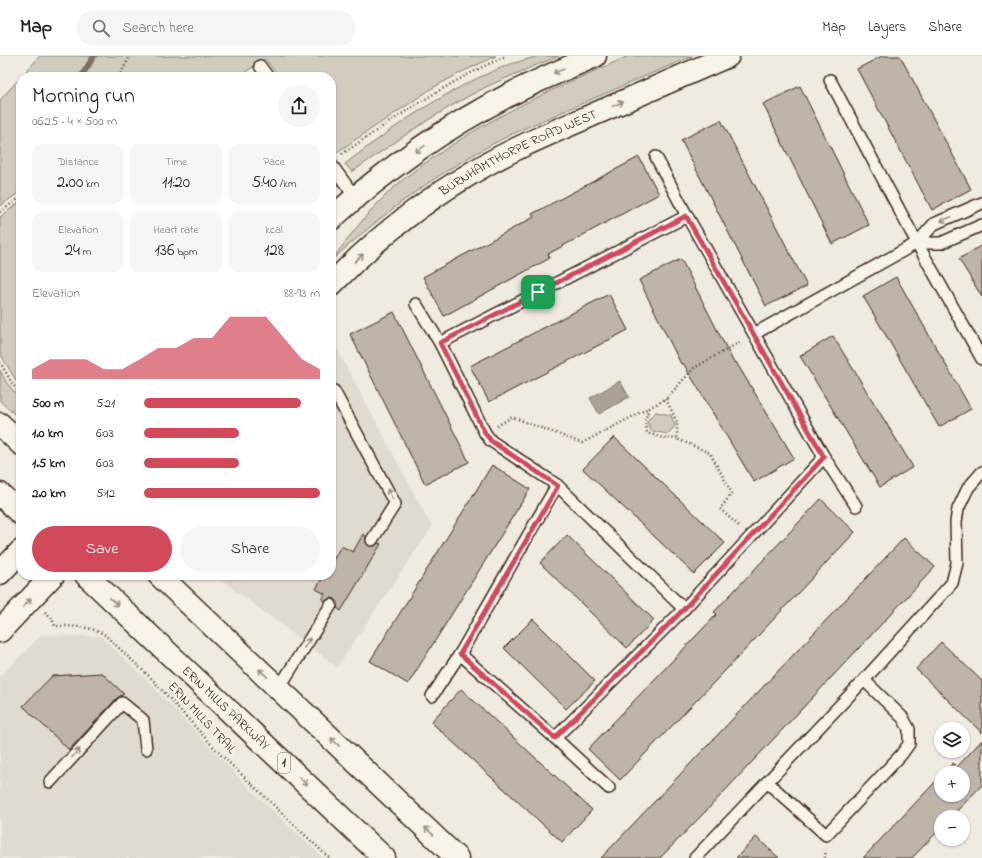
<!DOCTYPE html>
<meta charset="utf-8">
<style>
:root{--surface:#fff;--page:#f6f6f6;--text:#222;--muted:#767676;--line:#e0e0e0;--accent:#d1495b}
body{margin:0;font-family:"Indie Flower",sans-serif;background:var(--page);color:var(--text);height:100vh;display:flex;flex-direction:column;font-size:15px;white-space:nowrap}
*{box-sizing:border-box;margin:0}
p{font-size:13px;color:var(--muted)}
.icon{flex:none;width:22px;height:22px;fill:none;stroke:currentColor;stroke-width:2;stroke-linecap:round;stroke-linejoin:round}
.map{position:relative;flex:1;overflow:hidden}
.details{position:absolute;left:16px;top:16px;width:320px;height:508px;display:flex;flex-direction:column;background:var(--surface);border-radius:16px;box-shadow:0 1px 3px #0004}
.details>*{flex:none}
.controls{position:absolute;left:934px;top:666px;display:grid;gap:8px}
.controls a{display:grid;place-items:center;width:36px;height:36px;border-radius:50%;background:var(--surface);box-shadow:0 1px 3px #0004;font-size:20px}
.pin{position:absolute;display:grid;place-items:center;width:34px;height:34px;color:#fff;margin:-17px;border-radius:8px;box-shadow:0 2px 6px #0006}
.round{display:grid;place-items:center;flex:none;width:42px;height:42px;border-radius:21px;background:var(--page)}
.overview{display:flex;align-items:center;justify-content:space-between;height:68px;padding:0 16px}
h1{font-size:22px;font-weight:600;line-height:30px}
.metrics{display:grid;grid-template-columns:repeat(3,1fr);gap:6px;height:68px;padding:4px 16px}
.metrics div{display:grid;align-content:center;border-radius:10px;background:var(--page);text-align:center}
.metrics b{font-size:17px;font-weight:600}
.metrics small{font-size:11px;font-weight:400}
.metrics p{font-size:11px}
.chart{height:112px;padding:8px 16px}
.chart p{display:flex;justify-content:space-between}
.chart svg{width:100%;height:72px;margin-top:4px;fill:var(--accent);opacity:.7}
.button{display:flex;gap:8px;margin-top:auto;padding:8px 16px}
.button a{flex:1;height:46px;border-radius:24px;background:var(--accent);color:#fff;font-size:16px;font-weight:600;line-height:46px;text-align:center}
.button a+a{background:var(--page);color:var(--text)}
ul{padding:0 16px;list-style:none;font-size:13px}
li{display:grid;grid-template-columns:64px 48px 1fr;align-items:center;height:30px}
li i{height:10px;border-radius:5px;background:var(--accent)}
header{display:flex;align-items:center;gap:24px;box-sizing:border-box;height:56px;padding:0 20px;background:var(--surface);border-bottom:1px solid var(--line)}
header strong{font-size:19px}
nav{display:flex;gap:22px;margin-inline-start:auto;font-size:14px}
.search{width:280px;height:36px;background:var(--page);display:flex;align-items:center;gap:10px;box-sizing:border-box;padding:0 14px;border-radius:22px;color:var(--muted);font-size:15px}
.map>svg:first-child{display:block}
.built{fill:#e0dbd0}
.green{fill:#d1cbc0;stroke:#867a6f}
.water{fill:#aaa296;stroke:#7e7266}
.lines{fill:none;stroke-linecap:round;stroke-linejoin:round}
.stream{stroke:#7e7266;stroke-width:6}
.building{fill:#bdb5aa;stroke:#3b2a1e}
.lane-casing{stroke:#3b2a1e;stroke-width:14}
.secondary-casing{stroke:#3b2a1e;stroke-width:25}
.primary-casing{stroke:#3b2a1e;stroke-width:25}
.path{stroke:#3b2a1e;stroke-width:2.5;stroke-dasharray:1 3;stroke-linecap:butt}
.lane{stroke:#f7f3e8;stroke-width:11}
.secondary{stroke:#f7f3e8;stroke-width:22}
.primary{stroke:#f7f3e8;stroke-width:22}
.oneway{stroke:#998e83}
.route-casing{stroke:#fff;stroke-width:8}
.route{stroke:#d1495b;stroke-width:5}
.labels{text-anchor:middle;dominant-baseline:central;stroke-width:3.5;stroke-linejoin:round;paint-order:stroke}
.shield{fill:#f7f3e8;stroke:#73665b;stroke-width:1}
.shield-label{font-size:12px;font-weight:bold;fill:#3b2a1e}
.street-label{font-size:13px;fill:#3b2a1e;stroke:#f7f3e8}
</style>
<header>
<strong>Map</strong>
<div class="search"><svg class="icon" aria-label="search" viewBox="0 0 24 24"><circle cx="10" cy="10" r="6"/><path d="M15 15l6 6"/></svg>Search here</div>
<nav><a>Map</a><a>Layers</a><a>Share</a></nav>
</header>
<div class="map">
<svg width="982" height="802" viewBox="0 0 982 802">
<rect width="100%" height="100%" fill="#efebe0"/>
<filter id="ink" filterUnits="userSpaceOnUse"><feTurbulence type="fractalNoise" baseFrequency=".025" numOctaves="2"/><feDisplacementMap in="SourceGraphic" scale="8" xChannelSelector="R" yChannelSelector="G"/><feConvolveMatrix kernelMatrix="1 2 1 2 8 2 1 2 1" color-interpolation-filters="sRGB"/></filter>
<g filter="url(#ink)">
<g class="built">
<polygon points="331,282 432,471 337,611 215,519 331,519"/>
<polygon points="41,579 100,580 145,622 242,725 323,802 0,802 0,621"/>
</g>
<g class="green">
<polygon points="40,0 496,0 464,15 434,31 337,96 331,93 331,21 279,21 265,3 238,21 21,21"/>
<path d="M538,0H559C534,10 510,20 486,31C438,55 395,86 352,116L345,108C394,70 446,34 503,11C514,6 527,4 538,0Z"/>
<path d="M629,0H692C656,16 619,31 583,47C546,63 508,78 473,99C422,128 376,164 332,204C349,181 366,158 387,138C402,123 419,111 437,99C497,57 562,29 629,0Z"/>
<polygon points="21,21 21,135 0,150 0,44"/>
<polygon points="21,145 21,331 17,326 0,297 0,161"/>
<polygon points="0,314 6,326 21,344 21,364 0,345"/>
<polygon points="656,356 671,359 675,370 668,378 651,375 647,365"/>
</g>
<polygon class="water" points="620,325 629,341 599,358 590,342"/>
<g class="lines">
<polyline class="stream" points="81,21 94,0"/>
</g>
<g class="building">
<polygon points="882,0 900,0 971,133 932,154 857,13"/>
<polygon points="800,30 869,169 832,188 763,48"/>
<polygon points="721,64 807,230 766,250 681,84"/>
<polygon points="639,101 659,138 548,198 550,202 444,260 423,221 534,161 532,158"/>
<polygon points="982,189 982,241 959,203"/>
<polygon points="681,203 734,307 736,306 794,402 754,426 683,307 681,308 639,224"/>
<polygon points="896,221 971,353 939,371 863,240"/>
<polygon points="609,238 628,274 489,346 470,310"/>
<polygon points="394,256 469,406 425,428 350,278"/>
<polygon points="833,280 913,411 880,431 800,300"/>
<polygon points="614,381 725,487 694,518 583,413"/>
<polygon points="492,409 530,433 408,628 370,605"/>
<polygon points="821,443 855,476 743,596 620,724 588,693 717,558 714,556"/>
<polygon points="363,478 366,480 366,487 369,490 375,490 378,487 381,488 341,555 337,552 337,546 335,543 331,542 325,545 322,544 325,538 316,533 324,519 331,519 331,508 341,490 353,496"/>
<polygon points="567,479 654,564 627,592 540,507"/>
<polygon points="904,482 935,511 706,755 660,802 601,802"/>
<polygon points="533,563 595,625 566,653 504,592"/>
<polygon points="941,586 982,625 982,677 916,613"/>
<polygon points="102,617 124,638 117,642 69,694 23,650 52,620"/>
<polygon points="461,633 592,754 562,786 431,666"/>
<polygon points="982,684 982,729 951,761 941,761 941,772 912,802 863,802 941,720 941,739 963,739 963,717 944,717 953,707 957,711"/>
<polygon points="756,781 779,802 736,802"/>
</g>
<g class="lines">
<defs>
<g id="lane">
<polyline points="260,10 268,21"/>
<polyline points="830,24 917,187 982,303"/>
<polyline points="656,101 687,160"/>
<polyline points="331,108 355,141"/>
<polyline points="917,187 941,187 982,169"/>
<polyline points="416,248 440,287"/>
<polyline points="754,278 824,401 684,553 557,429 491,385 485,377 440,287 687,160 754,278 917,187 934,168 982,147"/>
<polyline points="331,334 334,335 395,448 372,484"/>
<polyline points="824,401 856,450"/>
<polyline points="557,429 460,598 555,682 684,553"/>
<polyline points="279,632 331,549"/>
<polyline points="432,640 460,598"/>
<polyline points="555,682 609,732"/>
<polyline points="50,726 122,647 143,664 146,693"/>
<polyline points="767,726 826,779 901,699 909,688 909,673 903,662 864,624"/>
<polyline points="695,802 864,624 952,527 957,507 956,466 958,453 968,432 982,416"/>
</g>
<g id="secondary">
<path d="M331,163C385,114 446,71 511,38C538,24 567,12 595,0"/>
<path id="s1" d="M331,229C374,184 422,146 475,115C512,93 551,77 590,60C636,40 682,20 728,0"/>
<polyline points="0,517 21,495"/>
<polyline points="0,575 53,519"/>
</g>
<g id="primary">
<polyline points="0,368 21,388"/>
<polyline points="0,438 21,458"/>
<path id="s2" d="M86,519L384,802"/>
<polyline points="159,519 457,802"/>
</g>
</defs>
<use href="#lane" class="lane-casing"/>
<use href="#secondary" class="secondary-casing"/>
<use href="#primary" class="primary-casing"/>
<g class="path">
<polyline points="119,21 130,0"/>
<path d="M342,98C395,62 447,26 506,0"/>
<polyline points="0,156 21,141"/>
<polyline points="0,306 13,329 21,338"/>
<polyline points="666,343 677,366 677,383 710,397 732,437 720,453 740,471"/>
<polyline points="649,352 645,365 647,377 659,381 677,383"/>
<polyline points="497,370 512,361 582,387 666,343 694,312 740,286"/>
<path d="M45,556L51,561L55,570C71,570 92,570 105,579L151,622L219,697L329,802"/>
<polyline points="825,802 826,794"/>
</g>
<use href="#lane" class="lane"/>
<use href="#secondary" class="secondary"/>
<use href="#primary" class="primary"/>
</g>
<defs><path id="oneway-shaft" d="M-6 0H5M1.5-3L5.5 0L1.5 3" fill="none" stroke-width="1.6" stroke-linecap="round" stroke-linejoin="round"/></defs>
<g class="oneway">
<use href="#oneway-shaft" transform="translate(559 15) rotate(157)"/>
<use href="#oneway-shaft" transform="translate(618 48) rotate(-23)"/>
<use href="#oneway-shaft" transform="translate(420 93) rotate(145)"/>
<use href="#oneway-shaft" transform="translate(946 163) rotate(157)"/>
<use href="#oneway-shaft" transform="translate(359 202) rotate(-43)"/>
<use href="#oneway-shaft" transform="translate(390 438) rotate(-118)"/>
<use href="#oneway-shaft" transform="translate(114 546) rotate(43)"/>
<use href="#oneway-shaft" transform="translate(27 547) rotate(-46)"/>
<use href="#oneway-shaft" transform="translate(307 587) rotate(-58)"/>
<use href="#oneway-shaft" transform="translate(263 617) rotate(-137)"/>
<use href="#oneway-shaft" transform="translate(335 686) rotate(-137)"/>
<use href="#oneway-shaft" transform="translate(76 697) rotate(-47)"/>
<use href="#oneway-shaft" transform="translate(303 725) rotate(43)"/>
<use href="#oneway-shaft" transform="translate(429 775) rotate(-137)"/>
</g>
</g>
<g class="lines" filter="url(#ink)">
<defs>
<polygon id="route" points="686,160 824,401 684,553 555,682 460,598 558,430 491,385 485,377 440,287"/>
</defs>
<use href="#route" class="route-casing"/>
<use href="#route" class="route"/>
</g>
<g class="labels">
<rect class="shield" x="278" y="697" width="12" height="20" rx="3"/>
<g class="shield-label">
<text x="284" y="707">1</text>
</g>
<g class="street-label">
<text stroke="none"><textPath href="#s1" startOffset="231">BURNHAMTHORPE ROAD WEST</textPath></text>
<text stroke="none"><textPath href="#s2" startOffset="193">ERIN MILLS PARKWAY</textPath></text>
<text transform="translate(202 662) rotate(47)">ERIN MILLS TRAIL</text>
</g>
</g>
</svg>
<div class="controls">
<a><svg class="icon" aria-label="layers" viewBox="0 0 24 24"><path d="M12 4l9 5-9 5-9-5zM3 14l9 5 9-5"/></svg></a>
<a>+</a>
<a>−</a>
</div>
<div class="pin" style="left:538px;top:236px;background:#1e9e55"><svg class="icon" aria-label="arrive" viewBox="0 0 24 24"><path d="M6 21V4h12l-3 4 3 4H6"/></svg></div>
<section class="details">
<div class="overview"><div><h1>Morning run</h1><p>06:25 · 4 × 500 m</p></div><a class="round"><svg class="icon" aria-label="share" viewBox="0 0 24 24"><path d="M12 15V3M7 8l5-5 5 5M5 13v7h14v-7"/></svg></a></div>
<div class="metrics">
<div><p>Distance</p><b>2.00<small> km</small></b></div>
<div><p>Time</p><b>11:20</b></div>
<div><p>Pace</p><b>5:40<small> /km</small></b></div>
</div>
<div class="metrics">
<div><p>Elevation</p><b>24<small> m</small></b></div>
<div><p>Heart rate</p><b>136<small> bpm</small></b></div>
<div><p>kcal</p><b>128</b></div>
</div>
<div class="chart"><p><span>Elevation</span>88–93 m</p>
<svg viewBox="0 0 160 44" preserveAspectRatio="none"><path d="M0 44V38L10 32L20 32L30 32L40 38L50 38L60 32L70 25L80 25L90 19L100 19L110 6L120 6L130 6L140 19L150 32L160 38V44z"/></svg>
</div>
<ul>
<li><b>500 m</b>5:21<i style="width:89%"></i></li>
<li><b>1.0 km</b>6:03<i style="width:54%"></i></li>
<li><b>1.5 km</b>6:03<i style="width:54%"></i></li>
<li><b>2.0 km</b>5:12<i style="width:100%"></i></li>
</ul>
<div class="button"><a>Save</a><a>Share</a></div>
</section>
</div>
